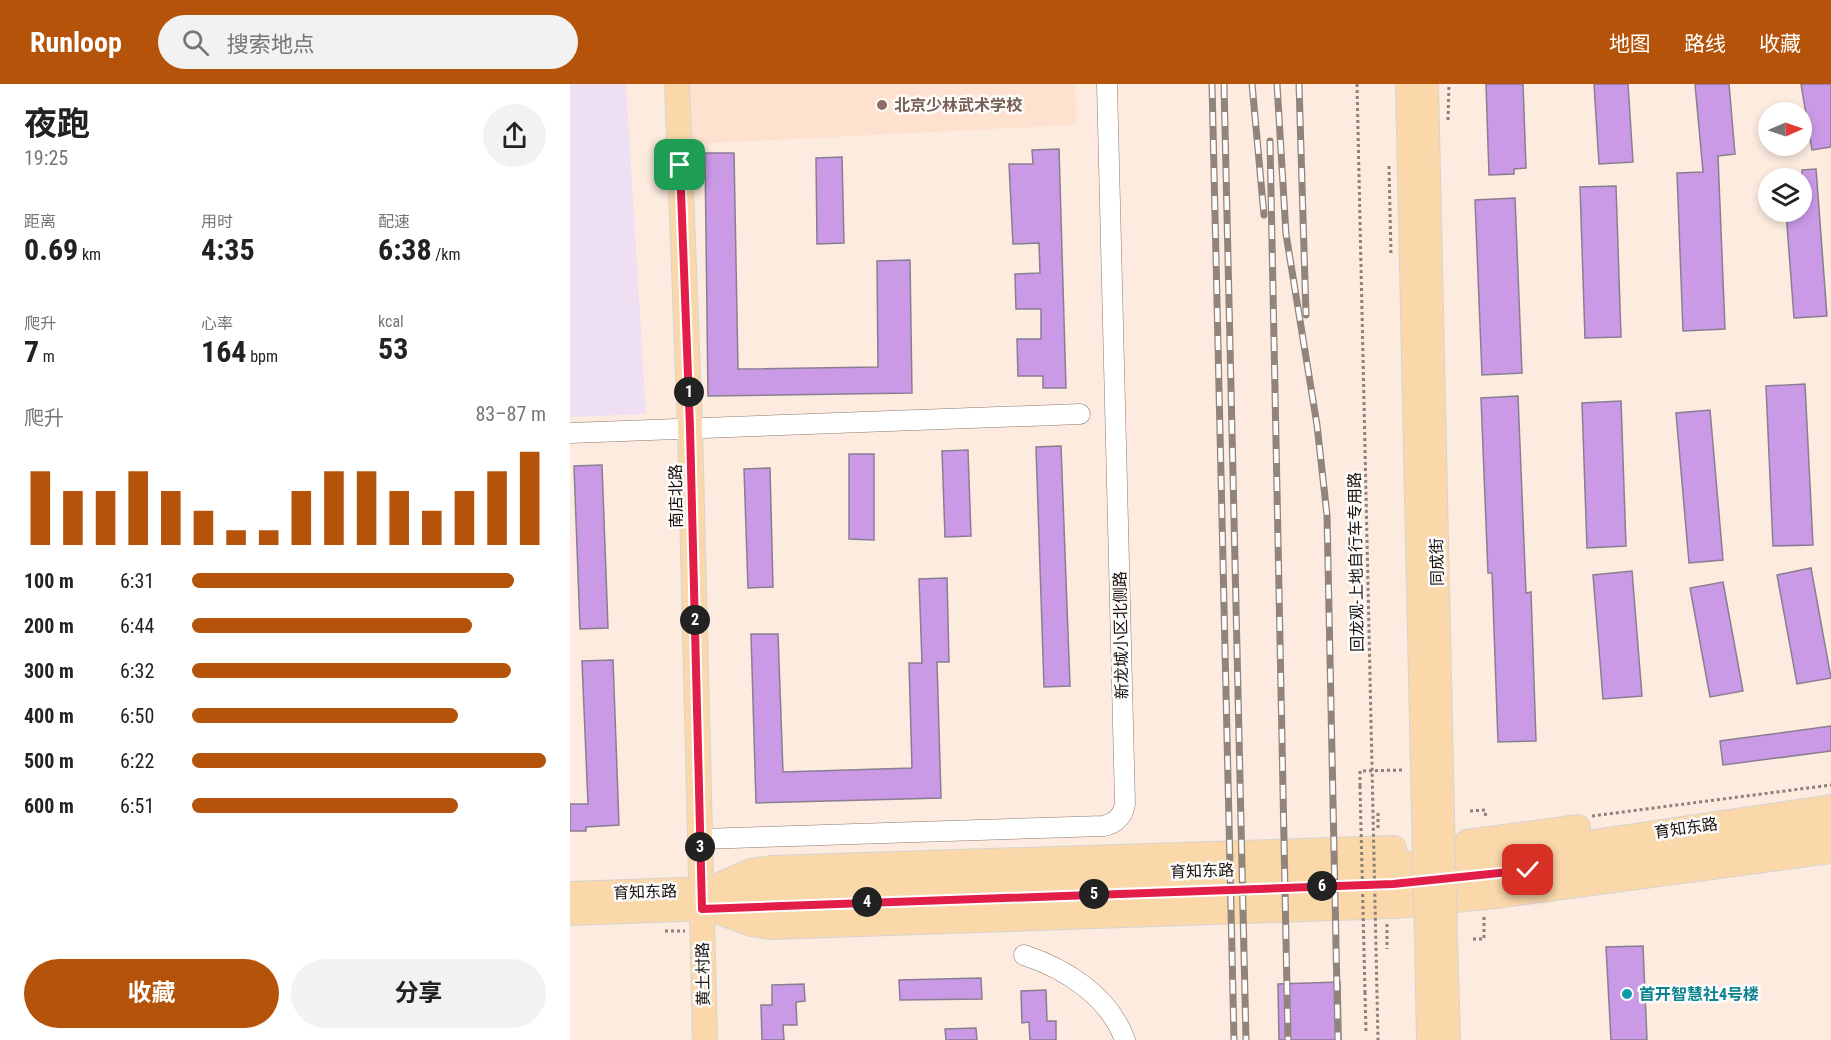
<!DOCTYPE html>
<html lang="zh">
<meta charset="utf-8">
<style>
:root{--surface:#fff;--page:#f2f2f2;--text:#222;--muted:#767676;--accent:#b45309}
body{margin:0;font-family:"Roboto Condensed","Noto Sans SC",sans-serif;background:var(--page);color:var(--text);height:100vh;display:flex;flex-direction:column;font-size:22px;white-space:nowrap}
*{box-sizing:border-box;margin:0}
p{font-size:20px;color:var(--muted)}
.icon{flex:none;width:33px;height:33px;fill:none;stroke:currentColor;stroke-width:2;stroke-linecap:round;stroke-linejoin:round}
.map{position:relative;flex:1;overflow:hidden}
.panel{display:flex;flex-direction:column;background:var(--surface);width:570px}
.panel>*{flex:none}
.needle{width:39px;rotate:88deg}
.tools{position:absolute;left:1188px;top:18px;display:grid;gap:12px}
.tools a{display:grid;place-items:center;width:54px;height:54px;border-radius:50%;background:var(--surface);box-shadow:0 3px 9px #0003;font-size:30px}
.pin{position:absolute;display:grid;place-items:center;width:51px;height:51px;color:#fff;margin:-26px;border-radius:12px;box-shadow:0 3px 9px #0006}
.km{position:absolute;width:30px;height:30px;margin:-15px;border-radius:50%;background:#222;color:#fff;font-size:16px;line-height:30px;text-align:center}
.round{display:grid;place-items:center;flex:none;width:63px;height:63px;border-radius:32px;background:var(--page)}
.headline{display:flex;align-items:center;justify-content:space-between;height:102px;padding:0 24px}
h1{font-size:33px;font-weight:700;line-height:45px}
.metrics{display:grid;grid-template-columns:repeat(3,1fr);gap:9px;height:102px;padding:6px 24px}
.metrics div{display:grid;align-content:center}
.metrics b{font-size:30px;font-weight:700}
.metrics small{font-size:16px;font-weight:400}
.metrics p{font-size:16px}
.chart{height:168px;padding:12px 24px}
.chart p{display:flex;justify-content:space-between}
.chart svg{width:100%;height:108px;margin-top:6px;stroke:var(--accent);stroke-width:6}
.cta{display:flex;gap:12px;margin-top:auto;padding:12px 24px}
.cta a{flex:1;height:69px;border-radius:36px;background:var(--accent);color:#fff;font-size:24px;font-weight:700;line-height:69px;text-align:center}
.cta a+a{background:var(--page);color:var(--text)}
ul{padding:0 24px;list-style:none;font-size:20px}
li{display:grid;grid-template-columns:96px 72px 1fr;align-items:center;height:45px}
li i{height:15px;border-radius:8px;background:var(--accent)}
header{display:flex;align-items:center;gap:36px;box-sizing:border-box;height:84px;padding:0 30px;background:var(--accent);color:#fff}
header strong{font-size:28px}
nav{display:flex;gap:33px;margin-inline-start:auto;font-size:21px}
.search{width:420px;height:54px;background:var(--page);display:flex;align-items:center;gap:15px;box-sizing:border-box;padding:0 21px;border-radius:33px;color:var(--muted);font-size:22px}
main{display:flex;flex:1;min-height:0}
.map>svg:first-child{display:block}
.built{fill:#fee1ce}
.medical{fill:#eedff2}
.building{fill:#ca9ae7;stroke:#897e91;stroke-width:1.5}
.lines{fill:none;stroke-linecap:round;stroke-linejoin:round}
.minor-casing{stroke:#8c796c;stroke-width:21}
.major-casing{stroke:#d5d4d3;stroke-width:26}
.path{stroke:#8d8178;stroke-width:3;stroke-dasharray:3 3;stroke-linecap:butt}
.minor{stroke:#fff;stroke-width:20}
.major{stroke:#fbd8aa;stroke-width:24}
.rail-casing{stroke:#91847b;stroke-width:7}
.rail{stroke:#fcfcfc;stroke-width:4.5;stroke-dasharray:14;stroke-linecap:butt}
.major-bridge-casing{stroke:#d5d4d3;stroke-width:26;stroke-linecap:butt}
.path-bridge{stroke:#8d8178;stroke-width:3;stroke-dasharray:3 3;stroke-linecap:butt}
.major-bridge{stroke:#fbd8aa;stroke-width:24}
.route-casing{stroke:#fff;stroke-width:12}
.route{stroke:#e11d48;stroke-width:8}
.education-dot{fill:#8d6e63;stroke:#fcfcfc;stroke-width:2}
.culture-dot{fill:#0f9aa8;stroke:#fcfcfc;stroke-width:2}
.labels{text-anchor:middle;dominant-baseline:central;stroke-width:5;stroke-linejoin:round;paint-order:stroke}
.education-label{font-size:16px;font-weight:bold;fill:#785e54;stroke:#fcfcfc;text-anchor:start}
.street-label{font-size:16px;fill:#17100b;stroke:#fcfcfc}
.culture-label{font-size:16px;font-weight:bold;fill:#0d838f;stroke:#fcfcfc;text-anchor:start}
</style>
<header>
<strong>Runloop</strong>
<div class="search"><svg class="icon" aria-label="search" viewBox="0 0 24 24"><circle cx="10" cy="10" r="6"/><path d="M15 15l6 6"/></svg>搜索地点</div>
<nav><a>地图</a><a>路线</a><a>收藏</a></nav>
</header>
<main>
<section class="panel">
<div class="headline"><div><h1>夜跑</h1><p>19:25</p></div><a class="round"><svg class="icon" aria-label="share" viewBox="0 0 24 24"><path d="M12 15V3M7 8l5-5 5 5M5 13v7h14v-7"/></svg></a></div>
<div class="metrics">
<div><p>距离</p><b>0.69<small> km</small></b></div>
<div><p>用时</p><b>4:35</b></div>
<div><p>配速</p><b>6:38<small> /km</small></b></div>
</div>
<div class="metrics">
<div><p>爬升</p><b>7<small> m</small></b></div>
<div><p>心率</p><b>164<small> bpm</small></b></div>
<div><p>kcal</p><b>53</b></div>
</div>
<div class="chart"><p><span>爬升</span>83–87 m</p>
<svg viewBox="0 0 160 44" preserveAspectRatio="none"><path d="M5 44V14M15 44V22M25 44V22M35 44V14M45 44V22M55 44V30M65 44V38M75 44V38M85 44V22M95 44V14M105 44V14M115 44V22M125 44V30M135 44V22M145 44V14M155 44V6"/></svg>
</div>
<ul>
<li><b>100 m</b>6:31<i style="width:91%"></i></li>
<li><b>200 m</b>6:44<i style="width:79%"></i></li>
<li><b>300 m</b>6:32<i style="width:90%"></i></li>
<li><b>400 m</b>6:50<i style="width:75%"></i></li>
<li><b>500 m</b>6:22<i style="width:100%"></i></li>
<li><b>600 m</b>6:51<i style="width:75%"></i></li>
</ul>
<div class="cta"><a>收藏</a><a>分享</a></div>
</section>
<div class="map">
<svg width="1261" height="956" viewBox="0 0 1261 956">
<rect width="100%" height="100%" fill="#fdebdf"/>
<polygon class="built" points="118,0 505,0 506,41 121,60"/>
<polygon class="medical" points="0,0 56,0 76,330 0,333"/>
<g class="building">
<polygon points="916,0 953,0 956,84 944,85 944,90 919,91"/>
<polygon points="1024,0 1058,0 1063,78 1029,80"/>
<polygon points="1125,0 1159,0 1165,70 1148,72 1155,245 1113,247 1107,89 1133,88"/>
<polygon points="1231,0 1261,0 1261,63 1242,66"/>
<polygon points="489,65 496,304 473,304 473,292 448,292 447,255 471,255 471,225 446,225 445,190 470,189 469,159 443,160 439,80 463,80 462,66"/>
<polygon points="135,69 164,69 168,285 308,283 307,177 340,176 342,309 138,312"/>
<polygon points="272,73 274,159 247,160 246,74"/>
<polygon points="1246,85 1257,232 1224,234 1216,128 1232,128 1232,86"/>
<polygon points="1046,102 1051,253 1015,254 1010,103"/>
<polygon points="945,114 952,289 912,291 905,116"/>
<polygon points="1235,300 1243,461 1203,462 1196,302"/>
<polygon points="948,312 956,509 961,508 966,657 928,658 922,489 918,489 911,314"/>
<polygon points="1051,317 1056,462 1017,464 1012,319"/>
<polygon points="1140,326 1153,476 1119,479 1106,329"/>
<polygon points="491,362 500,602 474,603 466,363"/>
<polygon points="398,366 401,452 375,453 372,367"/>
<polygon points="279,370 304,370 304,456 279,455"/>
<polygon points="32,381 38,544 10,545 4,382"/>
<polygon points="200,384 203,503 178,504 174,385"/>
<polygon points="1241,484 1261,594 1227,600 1207,491"/>
<polygon points="1062,487 1072,612 1033,615 1023,491"/>
<polygon points="377,494 379,578 367,578 371,714 186,719 181,550 208,550 213,688 342,684 339,579 352,579 349,495"/>
<polygon points="1153,498 1173,607 1140,613 1120,504"/>
<polygon points="43,576 49,741 16,743 16,747 0,747 0,720 18,720 12,577"/>
<polygon points="1261,642 1261,667 1153,681 1150,657"/>
<polygon points="1073,862 1077,956 1041,956 1036,863"/>
<polygon points="411,894 412,915 330,916 329,896"/>
<polygon points="770,898 771,956 709,956 708,900"/>
<polygon points="234,900 235,917 226,918 227,941 213,941 214,956 192,956 191,921 202,921 202,901"/>
<polygon points="476,906 477,937 486,937 486,956 460,956 459,938 452,939 451,907"/>
<polygon points="406,944 407,956 376,956 375,945"/>
</g>
<g class="lines">
<defs>
<g id="minor">
<polyline points="0,349 510,330"/>
<path d="M130,755L533,742C546,740 553,732 555,720L537,0"/>
<path d="M454,871C496,885 539,912 555,956"/>
</g>
<g id="major">
<polyline points="107,0 120,344 135,956"/>
<polyline points="838,0 854,731"/>
<polyline points="856,0 872,731"/>
<polyline points="897,758 1008,743"/>
<polyline points="154,799 181,787 201,784 824,764"/>
<polyline points="0,810 853,779 956,768 1261,723"/>
<polyline points="149,828 182,840 200,843 824,822 925,812 1261,767"/>
<polyline points="0,829 854,798 923,791 1261,744"/>
<polyline points="857,855 859,956"/>
<polyline points="875,855 878,956"/>
</g>
</defs>
<use href="#minor" class="minor-casing"/>
<use href="#major" class="major-casing"/>
<g class="path">
<polyline points="878,36 879,0"/>
<polyline points="819,82 821,171"/>
<polyline points="790,702 790,687 833,686"/>
<polyline points="900,727 915,726 916,735"/>
<polyline points="808,729 808,745"/>
<polyline points="1022,732 1261,701"/>
<polyline points="817,840 817,865"/>
<polyline points="95,847 115,847"/>
<polyline points="903,855 914,855 914,831"/>
<polyline points="795,908 796,948"/>
</g>
<use href="#minor" class="minor"/>
<use href="#major" class="major"/>
<defs>
<g id="rail">
<polyline points="642,0 664,956"/>
<polyline points="654,0 676,956"/>
<polyline points="682,0 694,131"/>
<polyline points="707,0 716,150 747,341 757,431 768,956"/>
<polyline points="729,0 736,231"/>
<polyline points="700,57 718,956"/>
</g>
</defs>
<use href="#rail" class="rail-casing"/>
<use href="#rail" class="rail"/>
<defs>
<g id="major-bridge">
<polyline points="854,731 857,855"/>
<polyline points="872,731 875,855"/>
</g>
</defs>
<use href="#major-bridge" class="major-bridge-casing"/>
<g class="path-bridge">
<polyline points="787,0 808,956"/>
<polyline points="790,702 795,908"/>
</g>
<use href="#major-bridge" class="major-bridge"/>
</g>
<g class="lines">
<defs>
<polyline id="route" points="110,81 120,344 132,825 823,800 958,786"/>
</defs>
<use href="#route" class="route-casing"/>
<use href="#route" class="route"/>
</g>
<circle class="education-dot" cx="312" cy="21" r="6"/>
<circle class="culture-dot" cx="1057" cy="910" r="6"/>
<g class="labels">
<g class="education-label">
<text x="324" y="21">北京少林武术学校</text>
</g>
<g class="street-label">
<text transform="translate(106 412) rotate(-91)">南店北路</text>
<text transform="translate(786 478) rotate(-91)">回龙观-上地自行车专用路</text>
<text transform="translate(867 478) rotate(-91)">同成街</text>
<text transform="translate(551 551) rotate(-91)">新龙城小区北侧路</text>
<text transform="translate(1116 744) rotate(-8)">育知东路</text>
<text transform="translate(632 787) rotate(-2)">育知东路</text>
<text transform="translate(75 808) rotate(-2)">育知东路</text>
<text transform="translate(133 890) rotate(-91)">黄土村路</text>
</g>
<g class="culture-label">
<text x="1069" y="910">首开智慧社4号楼</text>
</g>
</g>
</svg>
<div class="tools">
<a><svg class="needle" viewBox="-14 -14 28 28"><path d="M0-13l5 13h-10z" fill="#e53935"/><path d="M0 13l5-13h-10z" fill="#767676"/></svg></a>
<a><svg class="icon" aria-label="layers" viewBox="0 0 24 24"><path d="M12 4l9 5-9 5-9-5zM3 14l9 5 9-5"/></svg></a>
</div>
<div class="pin" style="left:110px;top:81px;background:#1e9e55"><svg class="icon" aria-label="arrive" viewBox="0 0 24 24"><path d="M6 21V4h12l-3 4 3 4H6"/></svg></div>
<div class="pin" style="left:958px;top:786px;background:#d93025"><svg class="icon" aria-label="check" viewBox="0 0 24 24"><path d="M5 12l5 5 9-10"/></svg></div>
<b class="km" style="left:119px;top:308px">1</b>
<b class="km" style="left:125px;top:536px">2</b>
<b class="km" style="left:130px;top:763px">3</b>
<b class="km" style="left:297px;top:818px">4</b>
<b class="km" style="left:524px;top:810px">5</b>
<b class="km" style="left:752px;top:802px">6</b>
</div>
</main>
